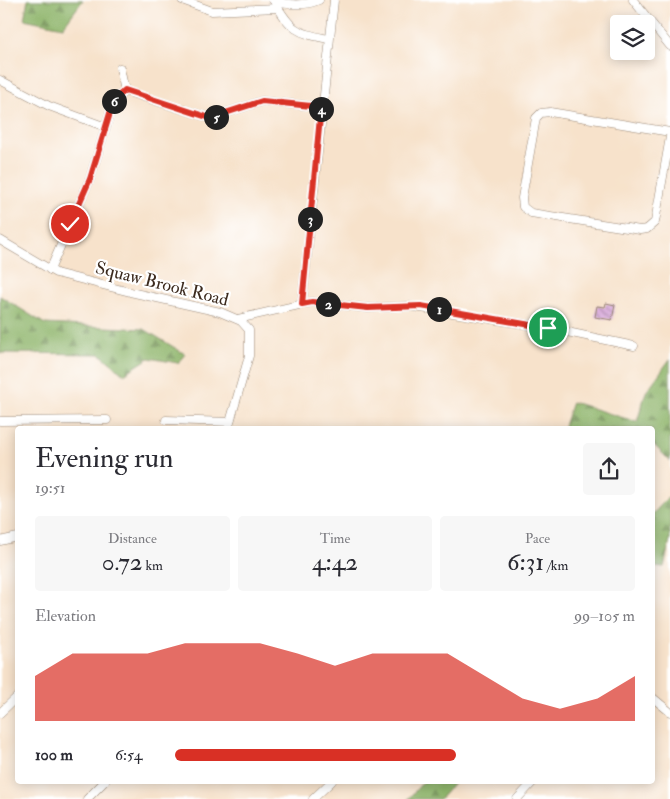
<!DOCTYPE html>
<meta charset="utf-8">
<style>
:root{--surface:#fff;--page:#f7f7f7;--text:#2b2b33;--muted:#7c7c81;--accent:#d93025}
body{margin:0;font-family:"IM FELL Double Pica",serif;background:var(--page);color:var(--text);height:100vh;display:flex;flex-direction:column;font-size:19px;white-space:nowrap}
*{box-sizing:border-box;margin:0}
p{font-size:16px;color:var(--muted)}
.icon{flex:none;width:28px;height:28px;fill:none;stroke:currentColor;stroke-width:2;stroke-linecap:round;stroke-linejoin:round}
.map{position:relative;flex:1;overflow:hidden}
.drawer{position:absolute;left:15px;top:426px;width:640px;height:358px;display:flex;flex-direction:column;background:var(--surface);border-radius:5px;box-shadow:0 2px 12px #0003}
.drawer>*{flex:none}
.tools{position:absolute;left:610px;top:15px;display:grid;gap:10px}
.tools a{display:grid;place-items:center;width:45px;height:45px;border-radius:5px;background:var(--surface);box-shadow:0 2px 12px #0003;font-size:25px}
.pin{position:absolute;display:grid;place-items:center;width:42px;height:42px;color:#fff;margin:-21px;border:2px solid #fff;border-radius:50%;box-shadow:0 1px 5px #0007}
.km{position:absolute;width:25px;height:25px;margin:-12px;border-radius:50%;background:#222;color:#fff;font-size:14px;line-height:25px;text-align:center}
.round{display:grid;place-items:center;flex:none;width:52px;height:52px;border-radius:5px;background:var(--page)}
.summary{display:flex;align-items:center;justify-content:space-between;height:85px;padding:0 20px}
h1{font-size:28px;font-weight:600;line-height:38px}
.metrics{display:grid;grid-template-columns:repeat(3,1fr);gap:8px;height:85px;padding:5px 20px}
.metrics div{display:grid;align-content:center;border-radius:5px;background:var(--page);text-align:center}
.metrics b{font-size:25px;font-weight:600}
.metrics small{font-size:14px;font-weight:400}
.metrics p{font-size:14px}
.chart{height:140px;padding:10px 20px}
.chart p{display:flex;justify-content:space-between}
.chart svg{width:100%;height:90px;margin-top:5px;fill:var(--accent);opacity:.7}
ul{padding:0 20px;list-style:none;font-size:16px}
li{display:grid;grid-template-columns:80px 60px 1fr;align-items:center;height:38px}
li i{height:12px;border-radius:6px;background:var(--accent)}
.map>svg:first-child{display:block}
.forest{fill:url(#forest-firs);stroke:#646f44}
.building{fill:url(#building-back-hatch)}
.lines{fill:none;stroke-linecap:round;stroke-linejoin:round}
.minor-casing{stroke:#998674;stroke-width:9}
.minor{stroke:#fff;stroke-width:8}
.route-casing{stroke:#fff;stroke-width:10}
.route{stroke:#d93025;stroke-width:6}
.labels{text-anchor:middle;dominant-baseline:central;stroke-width:4.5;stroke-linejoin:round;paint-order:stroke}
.street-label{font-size:18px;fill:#3b2a1e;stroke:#fff}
</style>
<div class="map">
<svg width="670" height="799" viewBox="0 0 670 799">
<defs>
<pattern id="forest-firs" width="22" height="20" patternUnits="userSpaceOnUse" patternTransform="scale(1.25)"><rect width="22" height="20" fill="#8db469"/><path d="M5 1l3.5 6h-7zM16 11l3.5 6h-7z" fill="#749356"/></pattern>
<pattern id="building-back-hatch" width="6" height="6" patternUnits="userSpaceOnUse" patternTransform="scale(1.25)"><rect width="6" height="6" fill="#d9abdb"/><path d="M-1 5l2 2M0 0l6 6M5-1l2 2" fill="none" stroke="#b18bb1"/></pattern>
</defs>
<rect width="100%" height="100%" fill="#fff"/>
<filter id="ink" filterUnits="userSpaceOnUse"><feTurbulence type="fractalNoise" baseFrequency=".02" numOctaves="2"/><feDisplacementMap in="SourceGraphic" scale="10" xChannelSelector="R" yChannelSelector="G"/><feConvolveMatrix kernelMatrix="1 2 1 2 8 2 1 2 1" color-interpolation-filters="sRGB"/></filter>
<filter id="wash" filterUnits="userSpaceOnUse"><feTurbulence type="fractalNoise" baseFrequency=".0096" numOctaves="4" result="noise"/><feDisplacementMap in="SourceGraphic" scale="20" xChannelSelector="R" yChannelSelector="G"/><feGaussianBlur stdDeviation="1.12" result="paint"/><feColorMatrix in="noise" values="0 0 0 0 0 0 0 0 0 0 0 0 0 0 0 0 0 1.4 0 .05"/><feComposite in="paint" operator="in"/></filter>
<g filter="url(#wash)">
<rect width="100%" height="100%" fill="#f7e2cb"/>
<g class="forest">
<polygon points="28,0 83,0 63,27 24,19"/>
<polygon points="0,296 45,324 144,329 185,354 178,363 149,358 124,374 100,354 0,353"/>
<polygon points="670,359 670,461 653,444 652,429 563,429 572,402 637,422 646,392"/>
<polygon points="670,495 670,539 664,567 653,566 653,514"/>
<polygon points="424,781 456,781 440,799 408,799"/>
</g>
<g id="blocks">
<polygon class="building" points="606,303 615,305 612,320 595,317 597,306 605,307"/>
</g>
</g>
<g filter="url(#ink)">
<use href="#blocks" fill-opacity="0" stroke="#998674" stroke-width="1"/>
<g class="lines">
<defs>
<g id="minor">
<polyline points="182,0 212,11 278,8"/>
<path d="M273,0C286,6 306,6 319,0"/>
<polyline points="633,0 670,46"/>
<path d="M274,1C291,30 296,33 329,39"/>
<polyline points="0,80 49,106 106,127"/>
<polyline points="125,91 210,118 262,101 321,107"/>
<polyline points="670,132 550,112 541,113 536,118 522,198 523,207 531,213 640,230 647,229 655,222 670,137"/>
<polyline points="0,240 56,273 130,292 220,312 241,321 249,330 249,356 228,429"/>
<polyline points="50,270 90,179 114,100 125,91 120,68"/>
<polyline points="302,304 334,0"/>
<polyline points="238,319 312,302 368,308 408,306 548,328 634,346"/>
<polyline points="166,420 230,422"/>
<polyline points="0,421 107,420"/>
<polyline points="0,541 18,537"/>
<polyline points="652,697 670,712"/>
<polyline points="0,713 18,696"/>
<polyline points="87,799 105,781"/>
<polyline points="313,799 332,781"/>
<polyline points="517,799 534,781"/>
</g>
</defs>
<use href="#minor" class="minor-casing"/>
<use href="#minor" class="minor"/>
</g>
</g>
<g class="lines" filter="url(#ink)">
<defs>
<polyline id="route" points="70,224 90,179 114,100 125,90 210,118 262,101 321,107 302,304 312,302 368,308 421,306 548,328"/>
</defs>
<use href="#route" class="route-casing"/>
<use href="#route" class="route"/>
</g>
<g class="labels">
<g class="street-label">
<text transform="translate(162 284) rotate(14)">Squaw Brook Road</text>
</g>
</g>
</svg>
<div class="tools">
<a><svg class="icon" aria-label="layers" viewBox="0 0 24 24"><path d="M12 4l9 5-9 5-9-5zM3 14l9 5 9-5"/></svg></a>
</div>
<div class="pin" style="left:548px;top:328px;background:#1e9e55"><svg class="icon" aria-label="arrive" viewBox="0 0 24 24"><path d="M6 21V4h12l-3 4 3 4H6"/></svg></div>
<div class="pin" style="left:70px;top:224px;background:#d93025"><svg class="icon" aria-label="check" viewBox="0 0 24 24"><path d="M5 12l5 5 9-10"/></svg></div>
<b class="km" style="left:439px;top:309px">1</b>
<b class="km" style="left:328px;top:304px">2</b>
<b class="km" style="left:310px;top:219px">3</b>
<b class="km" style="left:321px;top:109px">4</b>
<b class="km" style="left:216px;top:117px">5</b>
<b class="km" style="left:114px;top:101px">6</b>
<section class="drawer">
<div class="summary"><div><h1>Evening run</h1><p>19:51</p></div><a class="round"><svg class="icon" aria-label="share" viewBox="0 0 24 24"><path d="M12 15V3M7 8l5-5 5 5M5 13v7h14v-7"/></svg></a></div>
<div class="metrics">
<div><p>Distance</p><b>0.72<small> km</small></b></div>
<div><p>Time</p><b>4:42</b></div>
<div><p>Pace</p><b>6:31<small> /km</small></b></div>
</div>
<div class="chart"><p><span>Elevation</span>99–105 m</p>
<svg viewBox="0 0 160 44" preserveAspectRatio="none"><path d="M0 44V22L10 11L20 11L30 11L40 6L50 6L60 6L70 11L80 17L90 11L100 11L110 11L120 22L130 33L140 38L150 33L160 22V44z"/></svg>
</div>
<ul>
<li><b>100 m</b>6:54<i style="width:61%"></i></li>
</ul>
</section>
</div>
